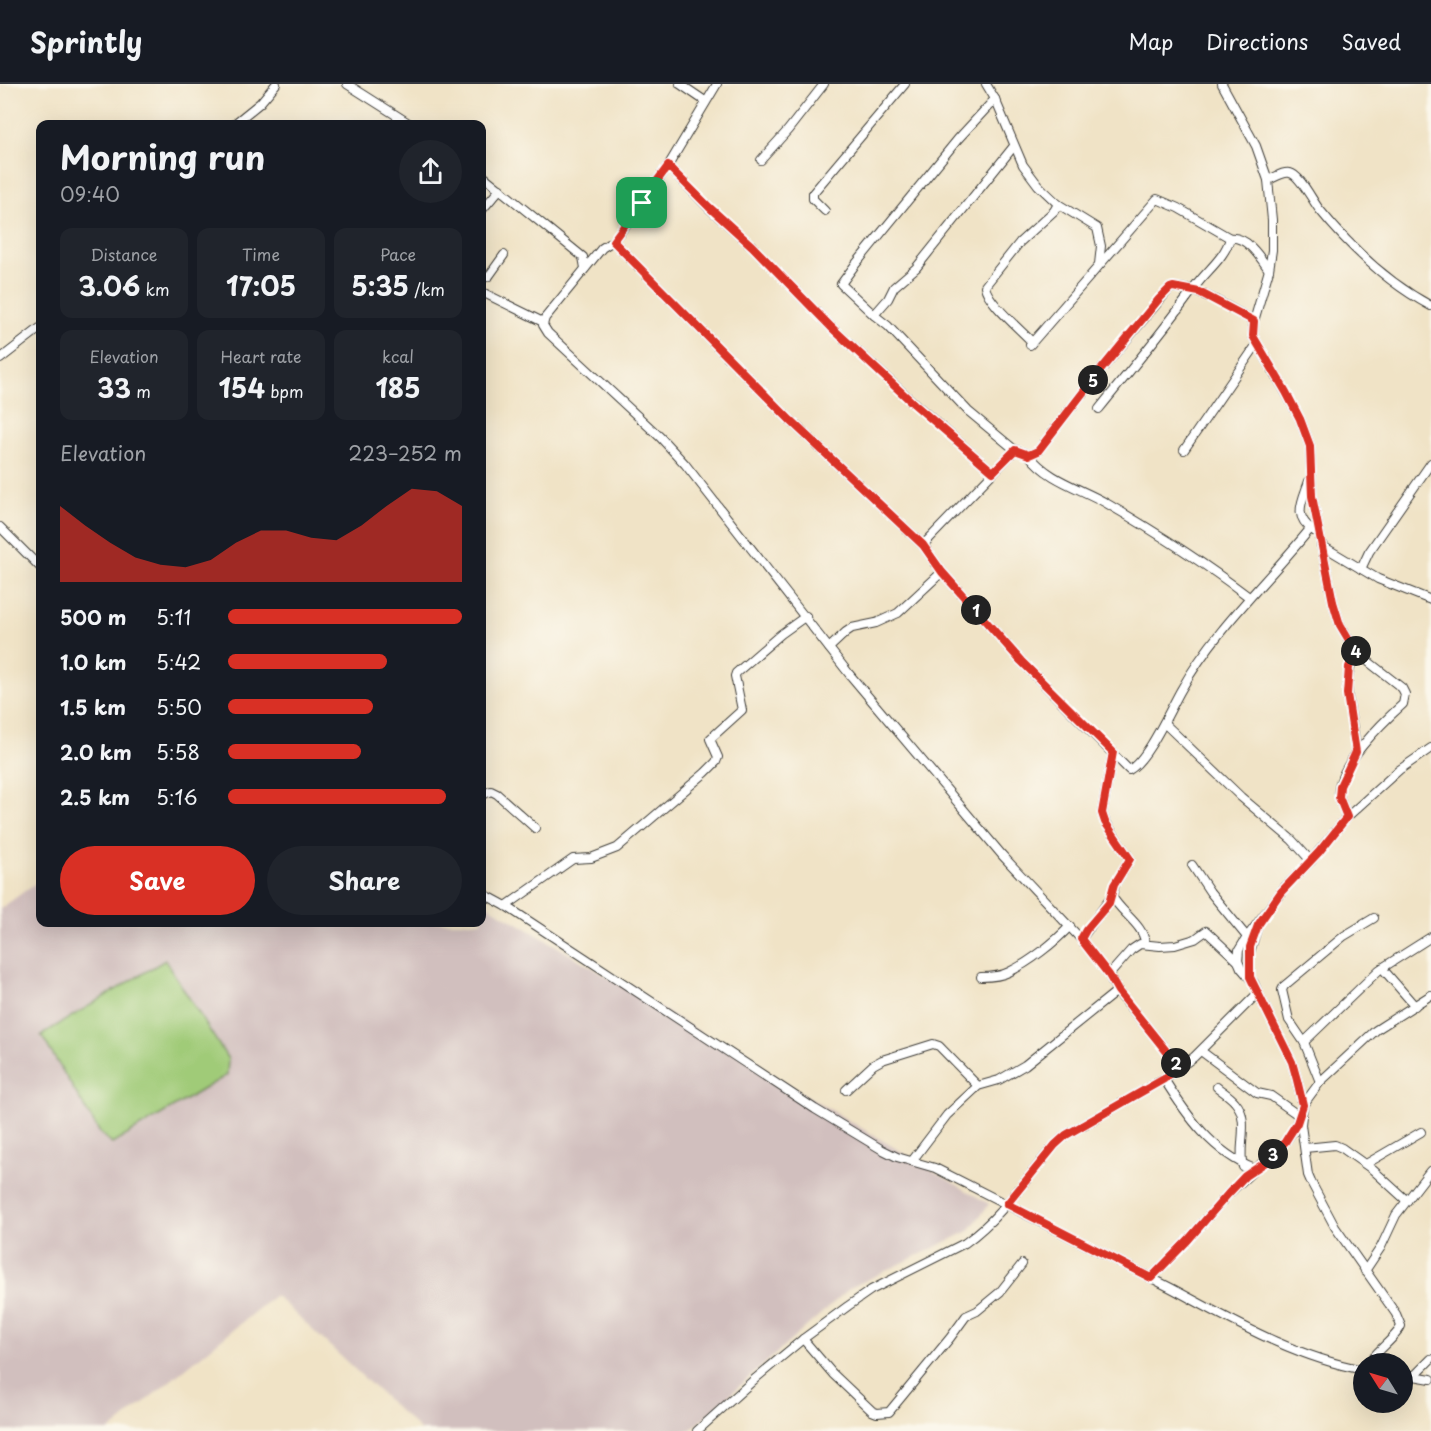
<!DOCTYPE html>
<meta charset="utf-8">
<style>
:root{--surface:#171b24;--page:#20242c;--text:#f1f3f6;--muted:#9ea1a6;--line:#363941;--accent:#d93025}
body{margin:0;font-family:"Playpen Sans",sans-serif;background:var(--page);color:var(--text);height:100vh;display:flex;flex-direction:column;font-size:22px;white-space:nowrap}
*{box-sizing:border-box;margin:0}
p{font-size:20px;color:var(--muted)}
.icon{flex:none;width:33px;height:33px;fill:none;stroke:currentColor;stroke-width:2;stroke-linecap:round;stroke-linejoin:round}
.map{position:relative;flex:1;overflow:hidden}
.details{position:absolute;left:36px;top:36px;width:450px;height:807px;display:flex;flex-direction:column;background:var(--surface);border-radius:12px;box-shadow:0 6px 24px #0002}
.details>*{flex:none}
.needle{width:39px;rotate:307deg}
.controls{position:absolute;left:1353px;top:1269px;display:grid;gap:12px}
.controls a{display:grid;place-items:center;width:60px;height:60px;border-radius:50%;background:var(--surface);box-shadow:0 6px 24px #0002;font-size:30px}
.pin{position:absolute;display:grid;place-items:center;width:51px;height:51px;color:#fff;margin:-26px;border-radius:12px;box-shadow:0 3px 9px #0006}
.km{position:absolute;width:30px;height:30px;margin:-15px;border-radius:50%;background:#222;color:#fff;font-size:16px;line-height:30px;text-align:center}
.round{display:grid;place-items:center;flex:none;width:63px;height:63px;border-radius:32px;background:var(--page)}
.overview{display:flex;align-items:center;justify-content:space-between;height:102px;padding:0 24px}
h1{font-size:33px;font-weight:700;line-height:45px}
.stats{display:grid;grid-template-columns:repeat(3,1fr);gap:9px;height:102px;padding:6px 24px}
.stats div{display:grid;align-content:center;border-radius:12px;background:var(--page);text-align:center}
.stats b{font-size:26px;font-weight:700}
.stats small{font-size:16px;font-weight:400}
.stats p{font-size:16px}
.chart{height:168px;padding:12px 24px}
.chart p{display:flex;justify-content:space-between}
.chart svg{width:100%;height:108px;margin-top:6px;fill:var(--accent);opacity:.7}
.primary-button{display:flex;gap:12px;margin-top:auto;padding:12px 24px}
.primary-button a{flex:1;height:69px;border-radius:36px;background:var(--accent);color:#fff;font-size:24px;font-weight:700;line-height:69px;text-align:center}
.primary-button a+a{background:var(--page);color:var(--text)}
ul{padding:0 24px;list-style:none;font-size:20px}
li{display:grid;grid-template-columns:96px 72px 1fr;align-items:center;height:45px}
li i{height:15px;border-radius:8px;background:var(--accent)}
header{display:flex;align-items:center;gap:36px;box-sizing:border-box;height:84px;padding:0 30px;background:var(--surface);border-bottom:2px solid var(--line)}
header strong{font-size:28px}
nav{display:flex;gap:33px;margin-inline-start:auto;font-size:21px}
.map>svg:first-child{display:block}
.industrial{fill:#d1bfbe}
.green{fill:#a0cb78;stroke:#5e744a;stroke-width:1.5}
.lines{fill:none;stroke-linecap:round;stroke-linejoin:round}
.minor-casing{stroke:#3c3a36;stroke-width:10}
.minor{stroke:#fff;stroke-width:8}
.route-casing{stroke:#fff;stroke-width:12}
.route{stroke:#d93025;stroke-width:8}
</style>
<header>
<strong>Sprintly</strong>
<nav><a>Map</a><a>Directions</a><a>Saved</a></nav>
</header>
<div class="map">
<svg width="1431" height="1347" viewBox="0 0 1431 1347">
<rect width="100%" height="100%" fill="#fbf7ec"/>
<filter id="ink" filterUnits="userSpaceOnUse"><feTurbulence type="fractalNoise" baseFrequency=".0167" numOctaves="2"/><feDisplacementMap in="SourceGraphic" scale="12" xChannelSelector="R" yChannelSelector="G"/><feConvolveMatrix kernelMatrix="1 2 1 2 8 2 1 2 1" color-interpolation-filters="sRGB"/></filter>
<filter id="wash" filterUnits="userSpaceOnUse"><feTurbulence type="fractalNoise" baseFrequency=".008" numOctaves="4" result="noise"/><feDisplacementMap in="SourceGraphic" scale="24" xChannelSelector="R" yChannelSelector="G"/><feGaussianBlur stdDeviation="1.35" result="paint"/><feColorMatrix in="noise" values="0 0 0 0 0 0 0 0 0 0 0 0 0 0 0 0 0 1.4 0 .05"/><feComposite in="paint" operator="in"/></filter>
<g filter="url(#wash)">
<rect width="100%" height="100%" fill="#f0e3c6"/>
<polygon class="industrial" points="40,796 40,838 482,838 482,818 989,1120 969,1147 850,1204 689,1347 421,1347 275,1211 109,1347 0,1347 0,825"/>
<polygon class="green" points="165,876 228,975 227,991 112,1060 100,1049 41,951"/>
</g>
<g filter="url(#ink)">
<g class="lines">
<defs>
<g id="minor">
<polyline points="347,0 410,40"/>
<polyline points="680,0 705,17"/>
<polyline points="717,0 668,82 625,142 613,157 602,164 545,234 543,241 548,249 660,353 685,380 850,591 1002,771 1081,855 1109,891 1117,907 1180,983"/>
<path d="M986,0L995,15L1023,81L1038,101L1058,120L1054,127L1020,158L985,202C987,218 1020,245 1031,257L1030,261L1157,115L1178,124L1230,154C1247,152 1260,173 1269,186"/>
<path d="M1222,0L1256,62L1268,96L1272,136V166L1269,186L1254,237L1253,252L1285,307L1300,335L1310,362L1312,412L1333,518L1340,541L1356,568L1402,604L1405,610L1403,620C1384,637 1335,684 1339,711C1340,718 1345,725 1347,733"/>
<polyline points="995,15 958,55 855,181 841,200 874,231 888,242 968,327 1015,366"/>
<polyline points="234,40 260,19 276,0"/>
<polyline points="761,76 788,46 824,0"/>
<polyline points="668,82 709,124 752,162 831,243 914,319 993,388"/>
<polyline points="482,91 583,173 585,184"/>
<path d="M1268,96C1274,94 1284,87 1290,89C1300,91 1312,116 1319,125C1350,163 1388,199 1431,222"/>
<polyline points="1058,120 1097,144 1101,162 1099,180"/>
<polyline points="482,126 500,105"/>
<polyline points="825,127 813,115 813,109 905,0"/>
<path d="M613,157L790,336L923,461L942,488L1021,577L1129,686C1148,676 1170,625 1181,606C1215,545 1267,498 1310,445"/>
<polyline points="482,195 489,192 504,171"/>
<polyline points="482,208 543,238"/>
<polyline points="874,231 888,215 894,203 916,184 1014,62"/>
<polyline points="0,275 40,244"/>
<path d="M1099,325C1131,285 1165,245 1195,203C1206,187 1225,174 1230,154"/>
<polyline points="1184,366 1257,260"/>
<path d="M1029,371C1048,396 1080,404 1106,419C1156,448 1203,478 1249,513"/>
<path d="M1309,397C1302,418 1292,432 1314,447"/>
<polyline points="0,443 40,483"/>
<path d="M923,461L1013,368L1016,366L1029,371L1038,367L1095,293L1170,204C1197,201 1230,225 1254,237"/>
<polyline points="1321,461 1378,495 1431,516"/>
<polyline points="1361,485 1369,468 1431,379"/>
<polyline points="829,564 846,548 852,544 876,539 898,529 942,488"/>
<polyline points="1164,639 1241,713 1292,756 1311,777"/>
<path d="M1113,668L1102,729L1105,737L1130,775L1115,800L1112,812C1120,828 1144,841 1145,859"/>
<path d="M1356,668C1354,629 1338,607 1356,568"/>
<polyline points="482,711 491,707 497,710 535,744"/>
<polyline points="1192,781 1210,808 1247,853"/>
<path d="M482,809L506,822L815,1025L881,1065L897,1073L935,1084C1014,1124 1093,1164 1171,1204C1233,1237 1294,1273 1364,1286"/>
<polyline points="506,822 573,775 591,774 617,764 705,689 716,678 718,673 710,655 742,626 735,592 736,589 781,550 806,532"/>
<polyline points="1081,855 1112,812"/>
<polyline points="1382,884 1415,922"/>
<polyline points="1109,891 1131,866 1140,860 1160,862 1175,861 1195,855 1206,847 1238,877"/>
<path d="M981,893C990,893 1001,892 1009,888C1030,878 1054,859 1070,842"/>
<polyline points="1250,893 1249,872 1257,844"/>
<path d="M1258,909L1292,978L1297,996L1303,1021L1301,1041L1308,1091L1311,1098L1335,1143L1396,1230L1401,1242C1397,1253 1376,1267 1368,1280"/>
<polyline points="1304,958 1379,886 1431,853"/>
<polyline points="1201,967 1257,1009 1271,1012 1298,1031"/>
<path d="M1164,995C1187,1032 1213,1069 1255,1085"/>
<polyline points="1320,998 1304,958 1289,936 1282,906 1284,902 1344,852 1374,834"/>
<path d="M1217,1003C1223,1008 1230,1012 1235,1018C1251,1036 1237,1062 1243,1083"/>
<polyline points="846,1006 873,981 882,976 933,960 939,962 978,1002"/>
<polyline points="1305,1064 1335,1061 1342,1064 1373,1086 1407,1117"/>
<polyline points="912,1077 947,1031 978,1002 999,996 1025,981 1117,907"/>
<polyline points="1366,1080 1421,1048"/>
<polyline points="1365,1187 1381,1163 1396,1131 1430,1087"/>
<polyline points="1151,1194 1188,1156 1228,1110 1285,1058 1295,1044 1303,1021 1320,998 1376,946 1431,911"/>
<polyline points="803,1255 833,1290 872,1327 877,1329 889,1328 950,1254 966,1232 977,1227 1000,1208 1022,1180"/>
<polyline points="1402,1290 1431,1295"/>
<polyline points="1414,1292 1431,1275"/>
<path d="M697,1347L756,1294L803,1255L848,1222L871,1206L965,1159C993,1139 1014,1112 1035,1085C1045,1073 1054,1060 1066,1051L1164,995L1194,973L1258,909L1254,899L1241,884L1238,877L1239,866L1247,853L1285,803L1311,777L1347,733L1399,686L1431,664"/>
</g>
</defs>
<use href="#minor" class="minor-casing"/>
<use href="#minor" class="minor"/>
</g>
</g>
<g class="lines" filter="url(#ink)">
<defs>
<polygon id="route" points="668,82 709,123 752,162 831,243 914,320 993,388 1015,366 1029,371 1038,367 1095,293 1159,215 1170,204 1173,203 1199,208 1254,237 1253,252 1286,308 1300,335 1310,362 1312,412 1333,518 1340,541 1356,568 1349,583 1347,610 1356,668 1340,702 1339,713 1347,733 1319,768 1281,808 1258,841 1250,863 1250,893 1292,978 1297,996 1303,1021 1297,1039 1285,1058 1266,1078 1245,1092 1228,1110 1188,1156 1151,1194 1007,1120 1055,1061 1066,1051 1164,995 1179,983 1118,907 1109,891 1081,855 1086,846 1109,819 1114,801 1130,775 1105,738 1102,729 1113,668 1021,577 942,488 923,461 790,336 613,157"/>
</defs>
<use href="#route" class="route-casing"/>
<use href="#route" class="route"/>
</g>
</svg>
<div class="controls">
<a><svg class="needle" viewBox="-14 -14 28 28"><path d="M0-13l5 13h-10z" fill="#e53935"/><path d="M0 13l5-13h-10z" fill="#9ea1a6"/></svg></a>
</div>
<div class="pin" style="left:642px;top:119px;background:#1e9e55"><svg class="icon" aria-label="arrive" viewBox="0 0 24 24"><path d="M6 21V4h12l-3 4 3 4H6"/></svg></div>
<b class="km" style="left:976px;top:526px">1</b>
<b class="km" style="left:1176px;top:979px">2</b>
<b class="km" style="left:1273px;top:1070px">3</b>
<b class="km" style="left:1356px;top:567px">4</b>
<b class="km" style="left:1093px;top:296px">5</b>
<section class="details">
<div class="overview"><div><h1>Morning run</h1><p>09:40</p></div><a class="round"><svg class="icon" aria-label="share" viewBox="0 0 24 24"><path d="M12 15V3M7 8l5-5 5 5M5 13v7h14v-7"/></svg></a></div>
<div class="stats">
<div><p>Distance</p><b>3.06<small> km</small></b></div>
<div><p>Time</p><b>17:05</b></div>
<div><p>Pace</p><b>5:35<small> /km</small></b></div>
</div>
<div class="stats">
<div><p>Elevation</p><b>33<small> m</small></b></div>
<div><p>Heart rate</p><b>154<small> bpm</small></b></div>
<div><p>kcal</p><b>185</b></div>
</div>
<div class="chart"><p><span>Elevation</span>223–252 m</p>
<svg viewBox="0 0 160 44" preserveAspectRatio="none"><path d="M0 44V13L10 21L20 28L30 34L40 37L50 38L60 35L70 28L80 23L90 23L100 26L110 27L120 21L130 13L140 6L150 7L160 13V44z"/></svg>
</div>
<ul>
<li><b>500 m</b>5:11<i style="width:100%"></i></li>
<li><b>1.0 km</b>5:42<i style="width:68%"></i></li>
<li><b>1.5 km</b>5:50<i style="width:62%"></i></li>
<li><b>2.0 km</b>5:58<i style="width:57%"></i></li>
<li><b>2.5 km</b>5:16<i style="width:93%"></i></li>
</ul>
<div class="primary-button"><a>Save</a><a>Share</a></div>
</section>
</div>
